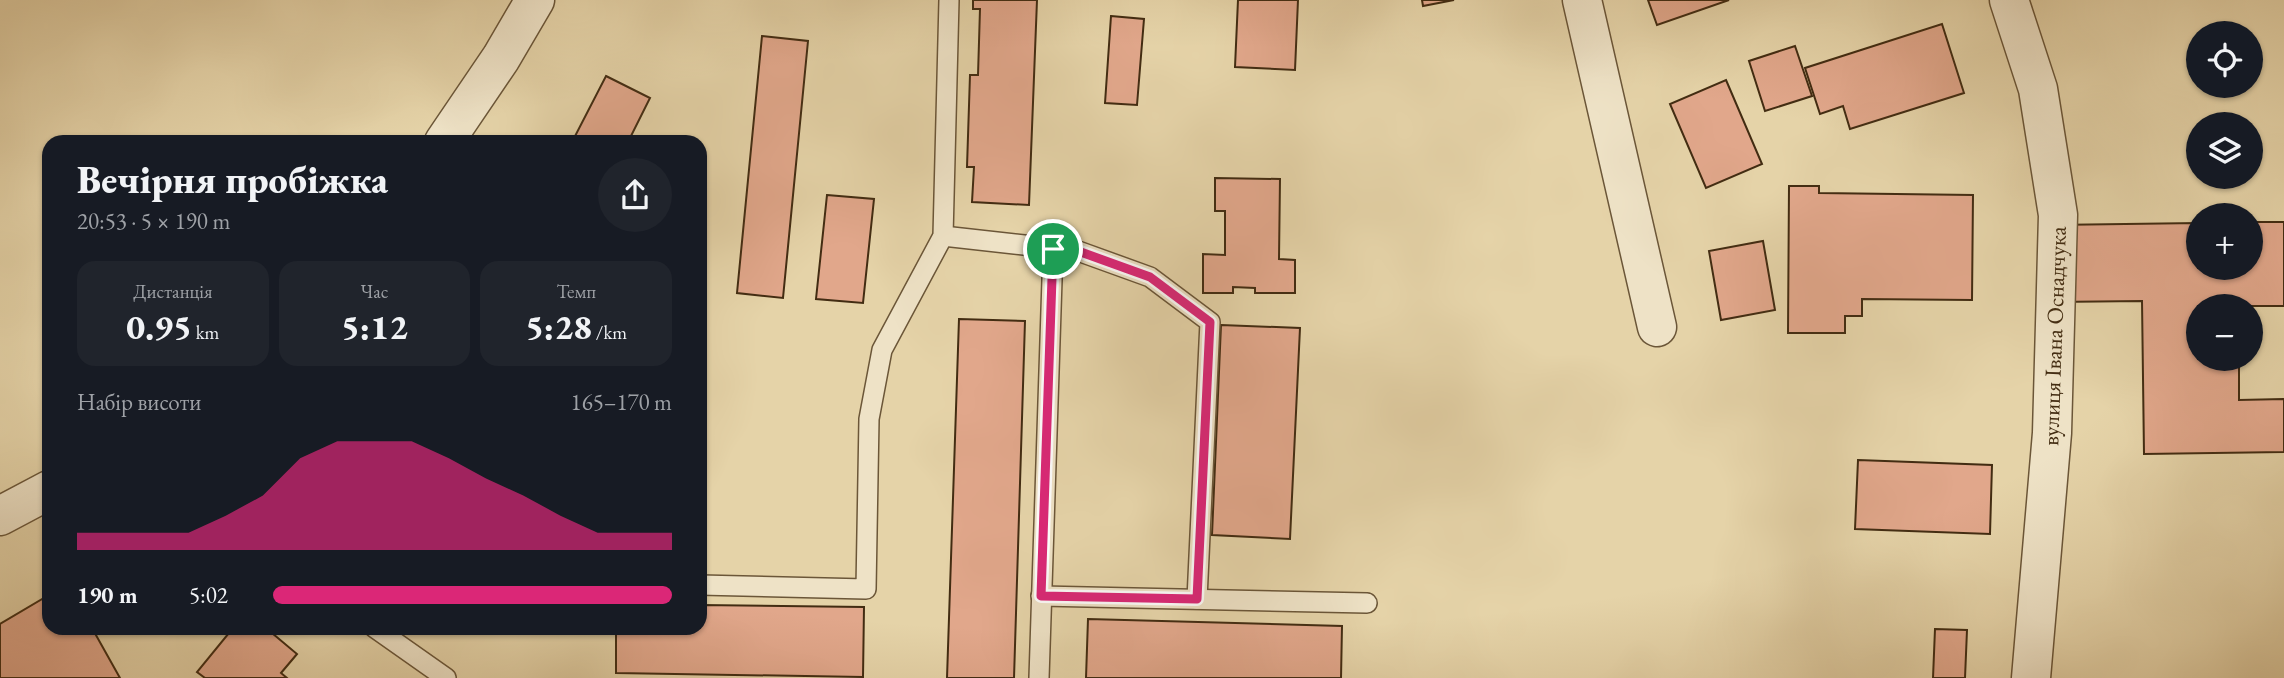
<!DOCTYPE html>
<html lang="uk">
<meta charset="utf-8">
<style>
:root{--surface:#171b24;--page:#20242c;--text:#f1f3f6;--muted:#9ea1a6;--accent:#db2777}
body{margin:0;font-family:"EB Garamond",serif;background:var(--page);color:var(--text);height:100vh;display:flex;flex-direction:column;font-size:26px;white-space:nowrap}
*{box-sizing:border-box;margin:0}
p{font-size:23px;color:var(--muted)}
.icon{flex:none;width:38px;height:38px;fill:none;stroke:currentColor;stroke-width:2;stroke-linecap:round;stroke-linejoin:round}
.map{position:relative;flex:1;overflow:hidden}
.panel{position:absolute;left:42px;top:135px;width:665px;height:500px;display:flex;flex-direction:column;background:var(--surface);border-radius:21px;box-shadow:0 2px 5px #0004}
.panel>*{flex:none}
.buttons{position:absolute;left:2186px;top:21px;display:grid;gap:14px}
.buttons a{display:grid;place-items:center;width:77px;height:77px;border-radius:50%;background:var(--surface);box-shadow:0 2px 5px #0004;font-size:35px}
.pin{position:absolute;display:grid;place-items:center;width:60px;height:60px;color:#fff;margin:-30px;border:4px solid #fff;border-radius:50%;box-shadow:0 2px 7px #0007}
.round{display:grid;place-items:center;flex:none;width:74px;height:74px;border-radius:37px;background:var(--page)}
.head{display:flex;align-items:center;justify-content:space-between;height:119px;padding:0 35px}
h1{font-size:38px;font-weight:800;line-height:52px}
.metrics{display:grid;grid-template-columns:repeat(3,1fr);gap:10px;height:119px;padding:7px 35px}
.metrics div{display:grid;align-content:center;border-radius:18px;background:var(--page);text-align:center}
.metrics b{font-size:35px;font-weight:800}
.metrics small{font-size:19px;font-weight:400}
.metrics p{font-size:19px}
.chart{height:196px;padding:14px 35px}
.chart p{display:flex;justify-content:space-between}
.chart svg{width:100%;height:126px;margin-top:7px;fill:var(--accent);opacity:.7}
ul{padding:0 35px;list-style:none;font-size:23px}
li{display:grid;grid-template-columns:112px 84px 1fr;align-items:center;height:52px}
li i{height:18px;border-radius:9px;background:var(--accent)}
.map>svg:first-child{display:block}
.building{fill:#e1a78b;stroke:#422c12;stroke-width:2}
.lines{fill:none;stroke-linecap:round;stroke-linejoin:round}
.service-casing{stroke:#6b5638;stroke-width:22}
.minor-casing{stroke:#6b5638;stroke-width:41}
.service{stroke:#eee2c6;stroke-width:19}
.minor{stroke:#eee2c6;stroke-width:38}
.route-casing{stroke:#fff;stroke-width:14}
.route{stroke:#db2777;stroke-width:9}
.labels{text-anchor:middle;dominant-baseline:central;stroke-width:6;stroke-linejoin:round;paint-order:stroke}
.street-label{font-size:23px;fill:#422c12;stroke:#eee2c6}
</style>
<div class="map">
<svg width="2284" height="678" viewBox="0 0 2284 678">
<rect width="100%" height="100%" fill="#e5d3a8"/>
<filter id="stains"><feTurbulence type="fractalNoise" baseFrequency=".00286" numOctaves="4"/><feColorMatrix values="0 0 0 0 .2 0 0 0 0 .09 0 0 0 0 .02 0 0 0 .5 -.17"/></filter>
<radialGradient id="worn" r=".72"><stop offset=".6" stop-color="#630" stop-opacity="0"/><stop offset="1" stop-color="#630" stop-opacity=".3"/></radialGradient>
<g class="building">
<polygon points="973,0 1037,0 1029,205 972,202 974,167 967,167 970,75 978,75 980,9 973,9"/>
<polygon points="1238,0 1298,0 1295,70 1235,67"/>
<polygon points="1422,0 1454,0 1423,6"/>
<polygon points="1648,0 1729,0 1657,25"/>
<polygon points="1111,16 1144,19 1137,105 1105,103"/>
<polygon points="1942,24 1964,93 1850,129 1843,106 1820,114 1805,68"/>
<polygon points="762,36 808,41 783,298 737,293"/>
<polygon points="1795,46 1812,96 1765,111 1749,61"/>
<polygon points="606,76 650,98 628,142 572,142"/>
<polygon points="1726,80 1762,164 1706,188 1670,104"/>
<polygon points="1215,178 1280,179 1279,259 1295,260 1295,293 1255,293 1255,288 1233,287 1233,293 1203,293 1203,254 1225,255 1225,211 1215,211"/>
<polygon points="1789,186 1819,186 1819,193 1973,195 1972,300 1862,299 1862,316 1845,316 1845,333 1788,333"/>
<polygon points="827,195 874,199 863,303 816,299"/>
<polygon points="2250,222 2284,222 2284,306 2198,306 2198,359 2239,359 2239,400 2284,399 2284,452 2144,454 2142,301 2053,302 2052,225 2198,223 2198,268 2250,268"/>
<polygon points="1763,241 1775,310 1721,320 1709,251"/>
<polygon points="959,319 1025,321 1014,678 947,678"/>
<polygon points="1221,325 1300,328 1290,539 1212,535"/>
<polygon points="1858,460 1992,465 1990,534 1855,529"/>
<polygon points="49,595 49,628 92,628 120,678 0,678 0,624"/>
<polygon points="700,605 864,607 863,677 616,673 616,628 700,628"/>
<polygon points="1088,619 1342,626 1341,678 1086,678"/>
<polygon points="233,628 266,628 297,654 281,673 287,678 205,678 197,672"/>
<polygon points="1935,629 1967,630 1965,678 1933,678"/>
</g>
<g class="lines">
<defs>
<g id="service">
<polyline points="943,236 1078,251 1150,277 1210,322 1197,599"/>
<polyline points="700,585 866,589 869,419 882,350 943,236 949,0"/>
<polyline points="1041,596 1367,603"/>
<polyline points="375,628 446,678"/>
<polyline points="1039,678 1053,249"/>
</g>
<g id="minor">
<polyline points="1582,0 1657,327"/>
<polyline points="2009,0 2038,89 2058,215 2052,433 2031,678"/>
<polyline points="444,142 501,58 535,0"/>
<polyline points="0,516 49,490"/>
</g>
</defs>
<use href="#service" class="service-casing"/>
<use href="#minor" class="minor-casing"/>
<use href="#service" class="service"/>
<use href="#minor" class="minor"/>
</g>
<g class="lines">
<defs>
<polygon id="route" points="1053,249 1078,251 1150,277 1210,322 1197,599 1041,596"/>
</defs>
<use href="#route" class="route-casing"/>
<use href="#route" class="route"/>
</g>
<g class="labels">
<g class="street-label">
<text transform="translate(2054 336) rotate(-88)">вулиця Івана Оснадчука</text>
</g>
</g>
<rect width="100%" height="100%" filter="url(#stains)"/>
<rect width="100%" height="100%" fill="url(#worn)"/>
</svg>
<div class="buttons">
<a><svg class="icon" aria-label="locate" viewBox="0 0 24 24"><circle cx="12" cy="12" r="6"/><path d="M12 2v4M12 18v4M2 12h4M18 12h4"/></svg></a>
<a><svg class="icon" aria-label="layers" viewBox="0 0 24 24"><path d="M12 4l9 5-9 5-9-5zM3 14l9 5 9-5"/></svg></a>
<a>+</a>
<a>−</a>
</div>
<div class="pin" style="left:1053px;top:249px;background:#1e9e55"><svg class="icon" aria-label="arrive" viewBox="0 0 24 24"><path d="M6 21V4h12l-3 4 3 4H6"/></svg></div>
<section class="panel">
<div class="head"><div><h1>Вечірня пробіжка</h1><p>20:53 · 5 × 190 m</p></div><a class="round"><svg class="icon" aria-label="share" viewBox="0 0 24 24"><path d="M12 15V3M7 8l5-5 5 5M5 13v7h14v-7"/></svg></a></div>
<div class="metrics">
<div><p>Дистанція</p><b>0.95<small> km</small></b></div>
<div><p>Час</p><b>5:12</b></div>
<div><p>Темп</p><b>5:28<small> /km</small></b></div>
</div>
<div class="chart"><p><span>Набір висоти</span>165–170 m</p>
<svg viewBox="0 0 160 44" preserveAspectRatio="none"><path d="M0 44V38L10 38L20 38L30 38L40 32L50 25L60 12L70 6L80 6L90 6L100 12L110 19L120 25L130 32L140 38L150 38L160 38V44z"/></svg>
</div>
<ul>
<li><b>190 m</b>5:02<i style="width:100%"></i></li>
</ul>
</section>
</div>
